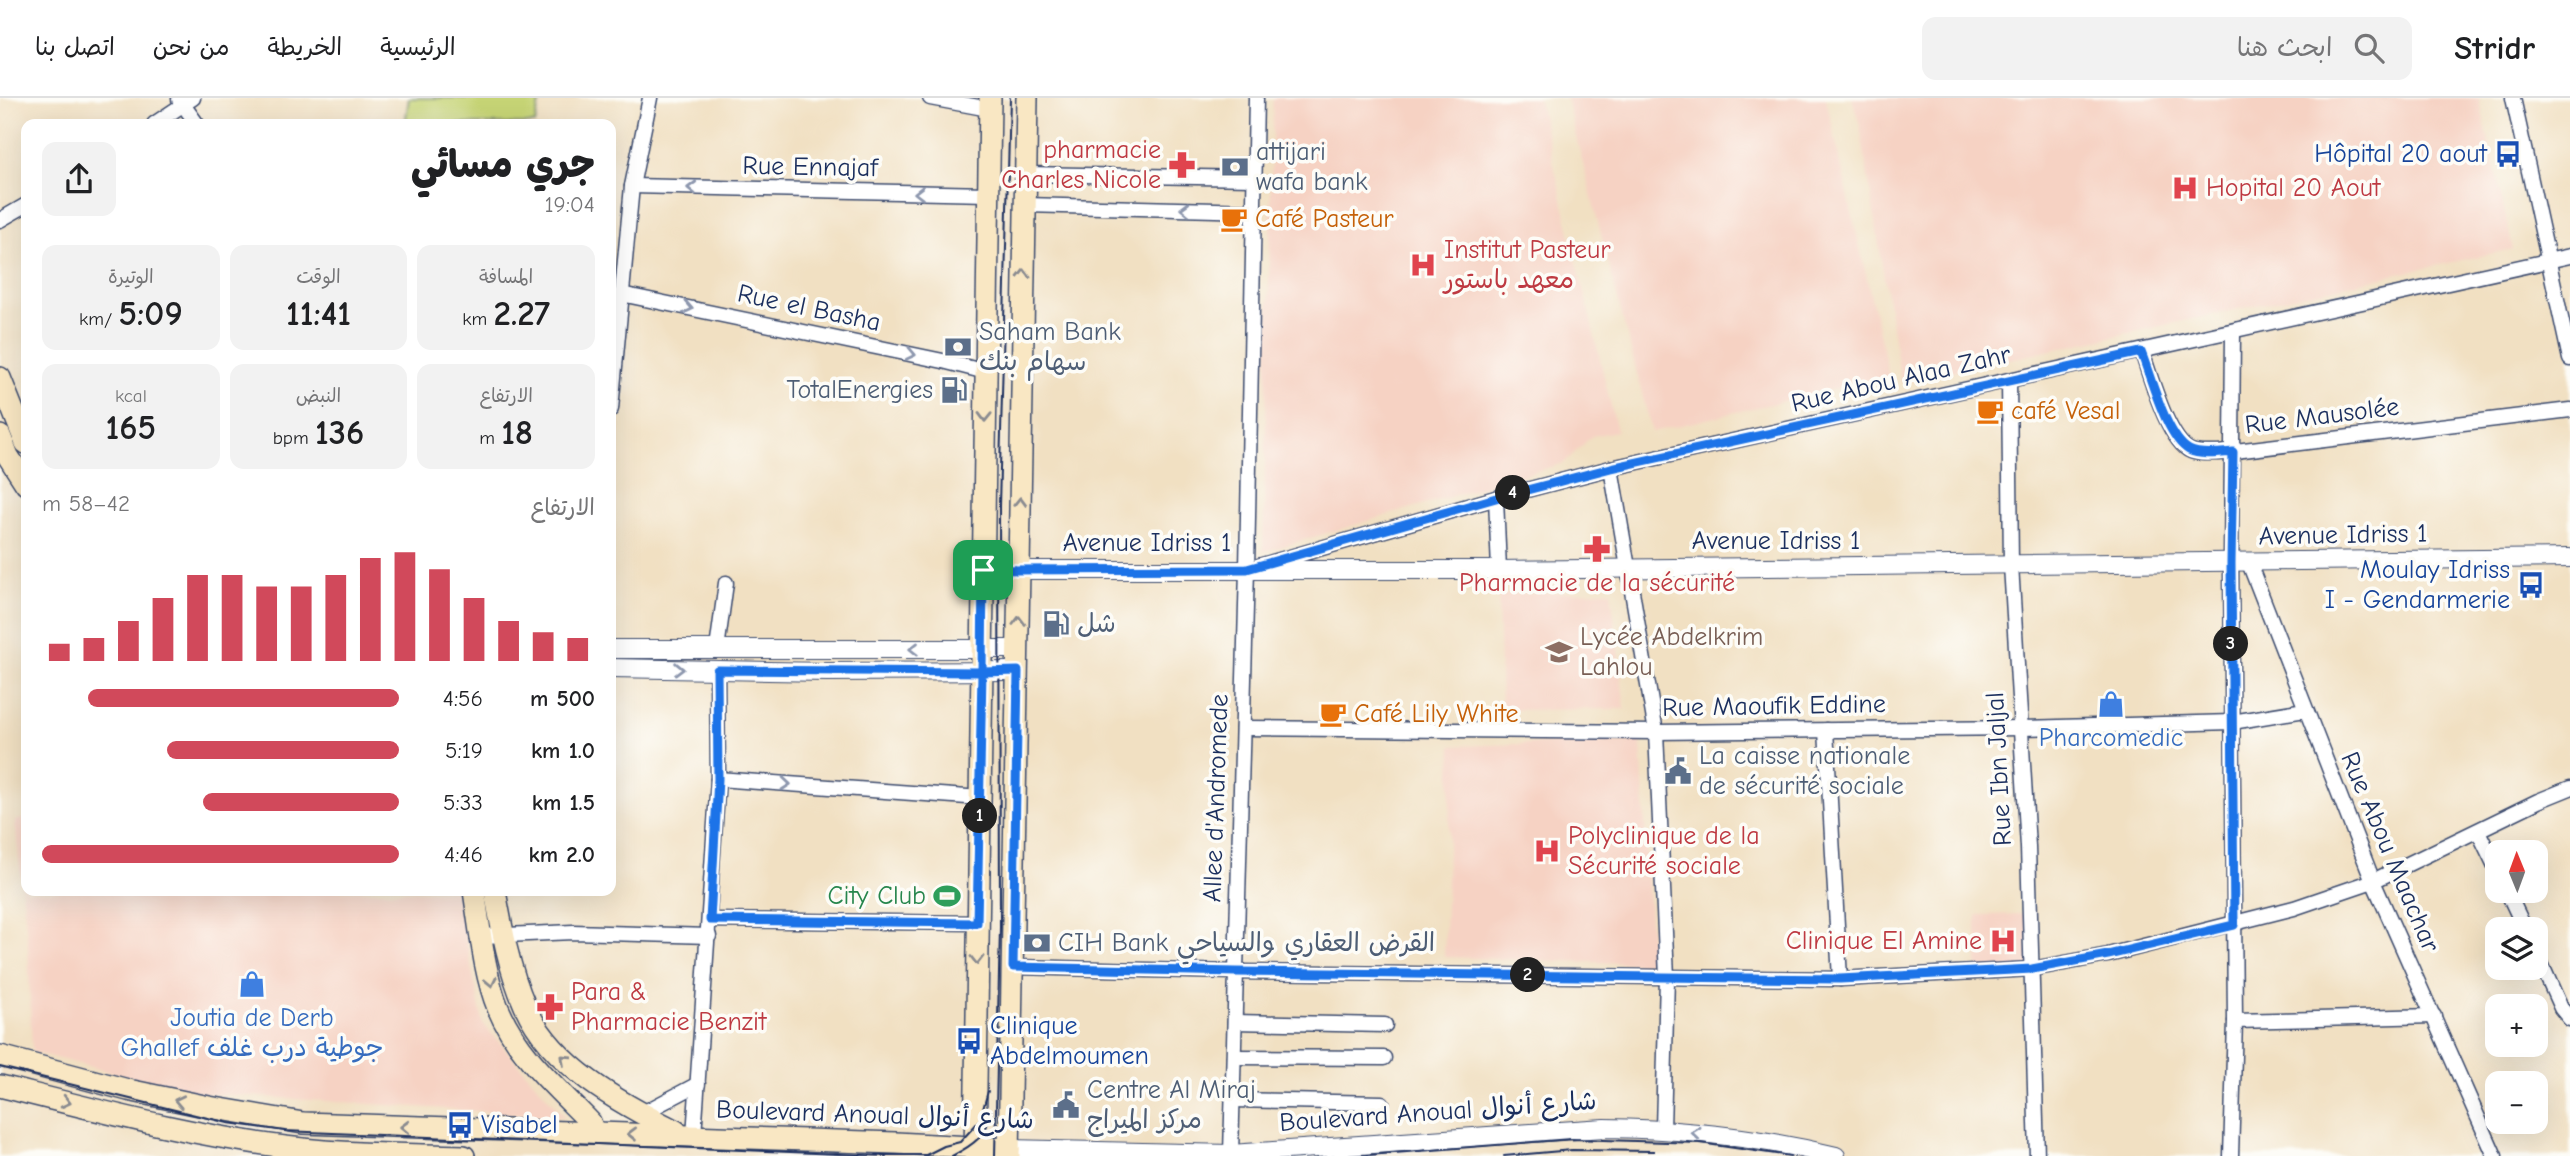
<!DOCTYPE html>
<html lang="ar">
<meta charset="utf-8">
<style>
:root{--surface:#fff;--page:#f2f2f2;--text:#202124;--muted:#757577;--line:#e0e0e0;--accent:#d1495b}
body{margin:0;font-family:"Comic Neue","Playpen Sans Arabic",sans-serif;background:var(--page);color:var(--text);direction:rtl;height:100vh;display:flex;flex-direction:column;font-size:26px;white-space:nowrap}
*{box-sizing:border-box;margin:0}
p{font-size:23px;color:var(--muted)}
.icon{flex:none;width:38px;height:38px;fill:none;stroke:currentColor;stroke-width:2;stroke-linecap:round;stroke-linejoin:round}
.map{position:relative;flex:1;overflow:hidden;direction:ltr}
.details{position:absolute;left:21px;top:21px;width:595px;height:777px;display:flex;flex-direction:column;background:var(--surface);border-radius:14px;box-shadow:0 7px 28px #0002;direction:rtl}
.details>*{flex:none}
.needle{width:46px;rotate:359deg}
.buttons{position:absolute;left:2485px;top:742px;display:grid;gap:14px}
.buttons a{display:grid;place-items:center;width:63px;height:63px;border-radius:14px;background:var(--surface);box-shadow:0 7px 28px #0002;font-size:35px}
.pin{position:absolute;display:grid;place-items:center;width:60px;height:60px;color:#fff;margin:-30px;border-radius:14px;box-shadow:0 4px 10px #0006}
.km{position:absolute;width:35px;height:35px;margin:-18px;border-radius:50%;background:#222;color:#fff;font-size:19px;line-height:35px;text-align:center}
.round{display:grid;place-items:center;flex:none;width:74px;height:74px;border-radius:14px;background:var(--page)}
.summary{display:flex;align-items:center;justify-content:space-between;height:119px;padding:0 21px}
h1{font-size:38px;font-weight:800;line-height:52px}
.stats{display:grid;grid-template-columns:repeat(3,1fr);gap:10px;height:119px;padding:7px 21px}
.stats div{display:grid;align-content:center;border-radius:14px;background:var(--page);text-align:center}
.stats b{font-size:35px;font-weight:800}
.stats small{font-size:19px;font-weight:400}
.stats p{font-size:19px}
.chart{height:196px;padding:14px 21px}
.chart p{display:flex;justify-content:space-between}
.chart svg{width:100%;height:126px;margin-top:7px;stroke:var(--accent);stroke-width:6}
ul{padding:0 21px;list-style:none;font-size:23px}
li{display:grid;grid-template-columns:112px 84px 1fr;align-items:center;height:52px}
li i{height:18px;border-radius:9px;background:var(--accent)}
header{display:flex;align-items:center;gap:42px;box-sizing:border-box;height:98px;padding:0 35px;background:var(--surface);border-bottom:2px solid var(--line)}
header strong{font-size:33px}
nav{display:flex;gap:38px;margin-inline-start:auto;font-size:24px}
.search{width:490px;height:63px;background:var(--page);display:flex;align-items:center;gap:18px;box-sizing:border-box;padding:0 24px;border-radius:14px;color:var(--muted);font-size:26px}
.map>svg:first-child{display:block}
.built{fill:#f6d2c3}
.green{fill:#c6d475;stroke:#70826a;stroke-width:2}
.lines{fill:none;stroke-linecap:round;stroke-linejoin:round}
.minor-casing{stroke:#3b4a6d;stroke-width:17}
.tertiary-casing{stroke:#3b4a6d;stroke-width:20}
.secondary-casing{stroke:#3b4a6d;stroke-width:24}
.minor{stroke:#fff;stroke-width:14}
.tertiary{stroke:#fff;stroke-width:18}
.secondary{stroke:#f9e7c3;stroke-width:21}
.tram{stroke:#1b2f5e;stroke-width:2}
.oneway{stroke:#8d97ae}
.oneway2{stroke:#8a8b90}
.route-casing{stroke:#fff;stroke-width:14}
.route{stroke:#1a73e8;stroke-width:9}
.labels{text-anchor:middle;dominant-baseline:central;stroke-width:7;stroke-linejoin:round;paint-order:stroke}
.health-label{font-size:26px;fill:#be3a42;stroke:#fdfcf7;text-anchor:start}
.service-label{font-size:26px;fill:#4e5e75;stroke:#fdfcf7;text-anchor:start}
.transit-label{font-size:26px;fill:#164399;stroke:#fdfcf7;text-anchor:end}
.street-label{font-size:26px;fill:#1b2f5e;stroke:#fdfcf7}
.food-label{font-size:26px;fill:#c56008;stroke:#fdfcf7;text-anchor:start}
.education-label{font-size:26px;fill:#785e54;stroke:#fdfcf7;text-anchor:start}
.shop-label{font-size:26px;fill:#366cbe;stroke:#fdfcf7}
.leisure-label{font-size:26px;fill:#27864d;stroke:#fdfcf7;text-anchor:end}
</style>
<header>
<strong>Stridr</strong>
<div class="search"><svg class="icon" aria-label="search" viewBox="0 0 24 24"><circle cx="10" cy="10" r="6"/><path d="M15 15l6 6"/></svg>ابحث هنا</div>
<nav><a>الرئيسية</a><a>الخريطة</a><a>من نحن</a><a>اتصل بنا</a></nav>
</header>
<div class="map">
<svg width="2570" height="1058" viewBox="0 0 2570 1058">
<rect width="100%" height="100%" fill="#fdfcf7"/>
<filter id="ink" filterUnits="userSpaceOnUse"><feTurbulence type="fractalNoise" baseFrequency=".0143" numOctaves="2"/><feDisplacementMap in="SourceGraphic" scale="14" xChannelSelector="R" yChannelSelector="G"/><feConvolveMatrix kernelMatrix="1 2 1 2 8 2 1 2 1" color-interpolation-filters="sRGB"/></filter>
<filter id="wash" filterUnits="userSpaceOnUse"><feTurbulence type="fractalNoise" baseFrequency=".00686" numOctaves="4" result="noise"/><feDisplacementMap in="SourceGraphic" scale="28" xChannelSelector="R" yChannelSelector="G"/><feGaussianBlur stdDeviation="1.57" result="paint"/><feColorMatrix in="noise" values="0 0 0 0 0 0 0 0 0 0 0 0 0 0 0 0 0 1.4 0 .05"/><feComposite in="paint" operator="in"/></filter>
<g filter="url(#wash)">
<rect width="100%" height="100%" fill="#f1e0c2"/>
<g class="built">
<polygon points="1273,0 1538,0 1617,333 1592,338 1564,365 1263,454"/>
<polygon points="1566,0 1826,0 1889,278 1652,334"/>
<polygon points="1852,0 2479,0 2513,151 1901,285 1860,28"/>
<polygon points="1611,493 1625,611 1501,612 1498,496"/>
<polygon points="1641,643 1652,866 1444,859 1452,648"/>
<polygon points="26,720 26,793 456,793 483,926 565,1019 189,994 32,954 28,847 15,723"/>
<polygon points="2028,816 2030,870 1977,873 1977,817"/>
</g>
<polygon class="green" points="409,0 540,0 535,26 405,26"/>
</g>
<g filter="url(#ink)">
<g class="lines">
<defs>
<g id="minor">
<polyline points="930,0 989,11"/>
<polyline points="2513,0 2570,261"/>
<polyline points="179,1 197,26"/>
<polyline points="154,26 193,0"/>
<polyline points="1025,76 1254,80"/>
<polyline points="632,88 988,96"/>
<polyline points="1025,107 1254,113"/>
<polyline points="0,122 26,107"/>
<polyline points="621,196 943,263 986,274"/>
<path d="M2142,254C2150,277 2168,343 2191,353C2199,356 2211,355 2219,355L2570,312"/>
<polyline points="2009,282 2011,467 2028,749 2037,1058"/>
<polyline points="611,311 632,88 650,0"/>
<polyline points="1611,370 1656,634 1667,879 1663,1031"/>
<polyline points="1496,400 1499,472"/>
<polyline points="2249,465 2373,783 2495,1058"/>
<polyline points="1259,468 1496,400 1611,370 2570,158"/>
<polyline points="717,551 726,485"/>
<polyline points="1243,630 1656,634 2021,630 2232,624 2305,612"/>
<polyline points="1826,632 1840,881"/>
<polyline points="718,681 981,700"/>
<polyline points="2478,733 2497,772"/>
<polyline points="2507,793 2525,831"/>
<polyline points="710,822 977,825"/>
<polyline points="482,838 573,834 709,838"/>
<polyline points="2536,854 2561,910 2570,921"/>
<polyline points="1013,869 1236,874 1840,881 2032,871 2108,857 2294,810 2373,783 2538,703 2570,690"/>
<polyline points="2235,923 2434,918"/>
<polyline points="1235,924 1385,927"/>
<polyline points="1234,959 1384,960"/>
<polyline points="1233,1002 1382,1005"/>
<polyline points="641,1016 698,986"/>
<polyline points="694,1038 718,681 717,572"/>
<polyline points="1231,1056 1247,471 1256,0"/>
<polyline points="2231,1058 2235,923 2231,465 2233,234"/>
</g>
<g id="tertiary">
<polyline points="983,472 1499,472 2570,460"/>
<polyline points="611,551 1019,551"/>
<polyline points="611,570 827,574 1018,573"/>
<path d="M1009,1051L1231,1056L1604,1030C1682,1031 1760,1039 1836,1058"/>
</g>
<g id="secondary">
<polyline points="0,280 26,345"/>
<polyline points="0,338 8,358 26,386"/>
<path d="M474,793C480,830 484,876 498,910C517,956 556,989 590,1024L594,1034"/>
<path d="M495,793C502,832 509,871 525,908C552,968 619,1005 676,1033"/>
<polyline points="0,958 128,992 209,1009 303,1025 896,1045 1009,1051"/>
<path d="M0,988C100,1013 200,1040 303,1051C356,1057 410,1056 464,1058"/>
<polyline points="975,1058 990,0"/>
<polyline points="1009,1058 1027,0"/>
</g>
</defs>
<use href="#minor" class="minor-casing"/>
<use href="#tertiary" class="tertiary-casing"/>
<use href="#secondary" class="secondary-casing"/>
<use href="#minor" class="minor"/>
<use href="#tertiary" class="tertiary"/>
<use href="#secondary" class="secondary"/>
<g class="tram">
<polyline points="0,969 228,1025 285,1033 886,1058"/>
<polyline points="876,1057 926,1057 944,1048 960,1044 980,1022 988,993"/>
<path d="M952,1058C975,1046 985,1039 992,1013"/>
<polyline points="995,1058 1000,829 999,408 1010,0"/>
<polyline points="1356,1058 1571,1041 1700,1045 1790,1058"/>
<polyline points="1504,1058 1572,1052 1654,1053"/>
</g>
</g>
<defs><path id="oneway-chevron" d="M-2-3.5L2.5 0L-2 3.5" fill="none" stroke-width="1.6" stroke-linecap="round" stroke-linejoin="round" transform="scale(1.75)"/></defs>
<g class="oneway">
<use href="#oneway-chevron" transform="translate(692 90) rotate(-178)"/>
<use href="#oneway-chevron" transform="translate(919 95) rotate(-180)"/>
<use href="#oneway-chevron" transform="translate(1185 111) rotate(-178)"/>
<use href="#oneway-chevron" transform="translate(688 210) rotate(12)"/>
<use href="#oneway-chevron" transform="translate(911 256) rotate(12)"/>
<use href="#oneway-chevron" transform="translate(914 551) rotate(180)"/>
<use href="#oneway-chevron" transform="translate(679 571) rotate(1)"/>
<use href="#oneway-chevron" transform="translate(786 686) rotate(5)"/>
<use href="#oneway-chevron" transform="translate(1696 1035) rotate(-174)"/>
</g>
<g class="oneway2">
<use href="#oneway-chevron" transform="translate(1024 176) rotate(-89)"/>
<use href="#oneway-chevron" transform="translate(985 319) rotate(91)"/>
<use href="#oneway-chevron" transform="translate(1020 404) rotate(-89)"/>
<use href="#oneway-chevron" transform="translate(1019 523) rotate(-90)"/>
<use href="#oneway-chevron" transform="translate(977 862) rotate(90)"/>
<use href="#oneway-chevron" transform="translate(491 884) rotate(78)"/>
<use href="#oneway-chevron" transform="translate(565 961) rotate(-137)"/>
<use href="#oneway-chevron" transform="translate(179 1003) rotate(-168)"/>
<use href="#oneway-chevron" transform="translate(66 1004) rotate(14)"/>
<use href="#oneway-chevron" transform="translate(405 1029) rotate(-178)"/>
<use href="#oneway-chevron" transform="translate(632 1036) rotate(-179)"/>
</g>
</g>
<g class="lines" filter="url(#ink)">
<defs>
<path id="route" d="M983,472L982,574L717,572L718,681L710,822L977,825L982,574L1018,573L1013,869L1236,874L1840,881L2032,871L2108,857L2234,827L2231,465L2233,354C2221,355 2200,358 2189,352C2166,339 2151,279 2141,254L1611,370L1496,400L1247,471L983,472"/>
</defs>
<use href="#route" class="route-casing"/>
<use href="#route" class="route"/>
</g>
<defs>
<symbol id="bus-bare" viewBox="-9 -9 18 18"><path d="M-5-6H5V4H4V6H2V4H-2V6H-4V4H-5ZM-3.5-4V0h7V-4ZM-3.5 1.2v1.5H-2V1.2ZM2 1.2v1.5H3.5V1.2Z" fill="#1a4fb4" stroke="#fdfcf7" stroke-width="2.5" paint-order="stroke"/></symbol>
<symbol id="pharmacy-bare" viewBox="-9 -9 18 18"><path d="M-2-6h4v4h4v4h-4v4h-4v-4h-4v-4h4Z" fill="#e0444e" stroke="#fdfcf7" stroke-width="2.5" paint-order="stroke"/></symbol>
<symbol id="bank-bare" viewBox="-9 -9 18 18"><path d="M-6-4H6V4H-6ZM0-2.3a2.3 2.3 0 1 0 0 4.6a2.3 2.3 0 1 0 0-4.6Z" fill="#5c6f8a" stroke="#fdfcf7" stroke-width="2.5" paint-order="stroke"/></symbol>
<symbol id="hospital-bare" viewBox="-9 -9 18 18"><path d="M-5-5h3v3.5h4V-5h3V5h-3V1.5h-4V5h-3Z" fill="#e0444e" stroke="#fdfcf7" stroke-width="2.5" paint-order="stroke"/></symbol>
<symbol id="cafe-bare" viewBox="-9 -9 18 18"><path d="M-5.5-4.5H6V0H3Q3 3.5 0 3.5H-2.5Q-5.5 3.5-5.5 0ZM3-3.2v2h1.7v-2ZM-6 4.5H4V6H-6Z" fill="#e8710a" stroke="#fdfcf7" stroke-width="2.5" paint-order="stroke"/></symbol>
<symbol id="fuel-bare" viewBox="-9 -9 18 18"><path d="M-5.5-6h7V0h2V4h1.3V-2.5L3-4.5l.8-.8L6-3V5H2.5V1h-1V6h-7ZM-4.2-4.7v3.2H.2V-4.7Z" fill="#5c6f8a" stroke="#fdfcf7" stroke-width="2.5" paint-order="stroke"/></symbol>
<symbol id="school-bare" viewBox="-9 -9 18 18"><path d="M0-5L7-2L0 1L-7-2ZM-4 1L0 2.5L4 1V4Q0 6-4 4Z" fill="#8d6e63" stroke="#fdfcf7" stroke-width="2.5" paint-order="stroke"/></symbol>
<symbol id="shop-bare" viewBox="-9 -9 18 18"><path d="M-5-2.5h2.3a2.7 3.5 0 0 1 5.4 0H5L5.5 6h-11ZM-1.5-2.5h3a1.5 2.3 0 0 0-3 0Z" fill="#3f7fe0" stroke="#fdfcf7" stroke-width="2.5" paint-order="stroke"/></symbol>
<symbol id="civic-bare" viewBox="-9 -9 18 18"><path d="M-.6-6.5H3V-4.5H.6V-3L4-1V1h2V6H-6V1h2V-1L-.6-3ZM-1.2 2.5V6h2.4V2.5Z" fill="#5c6f8a" stroke="#fdfcf7" stroke-width="2.5" paint-order="stroke"/></symbol>
<symbol id="stadium-bare" viewBox="-9 -9 18 18"><path d="M0-5a6.5 5 0 1 0 0 10a6.5 5 0 1 0 0-10ZM-3.5-1.8h7v3.6h-7Z" fill="#2e9e5b" stroke="#fdfcf7" stroke-width="2.5" paint-order="stroke"/></symbol>
</defs>
<g fill-rule="evenodd">
<use href="#bus-bare" x="2489" y="37" width="38" height="38"/>
<use href="#pharmacy-bare" x="1163" y="48" width="38" height="38"/>
<use href="#bank-bare" x="1216" y="50" width="38" height="38"/>
<use href="#hospital-bare" x="2166" y="71" width="38" height="38"/>
<use href="#cafe-bare" x="1215" y="102" width="38" height="38"/>
<use href="#hospital-bare" x="1404" y="148" width="38" height="38"/>
<use href="#bank-bare" x="939" y="230" width="38" height="38"/>
<use href="#fuel-bare" x="935" y="273" width="38" height="38"/>
<use href="#cafe-bare" x="1971" y="294" width="38" height="38"/>
<use href="#pharmacy-bare" x="1578" y="432" width="38" height="38"/>
<use href="#bus-bare" x="2512" y="468" width="38" height="38"/>
<use href="#fuel-bare" x="1037" y="507" width="38" height="38"/>
<use href="#school-bare" x="1540" y="535" width="38" height="38"/>
<use href="#shop-bare" x="2092" y="587" width="38" height="38"/>
<use href="#cafe-bare" x="1314" y="597" width="38" height="38"/>
<use href="#civic-bare" x="1659" y="654" width="38" height="38"/>
<use href="#hospital-bare" x="1528" y="734" width="38" height="38"/>
<use href="#stadium-bare" x="928" y="779" width="38" height="38"/>
<use href="#hospital-bare" x="1984" y="824" width="38" height="38"/>
<use href="#bank-bare" x="1018" y="826" width="38" height="38"/>
<use href="#shop-bare" x="233" y="867" width="38" height="38"/>
<use href="#pharmacy-bare" x="531" y="890" width="38" height="38"/>
<use href="#bus-bare" x="950" y="924" width="38" height="38"/>
<use href="#civic-bare" x="1047" y="988" width="38" height="38"/>
<use href="#bus-bare" x="441" y="1008" width="38" height="38"/>
</g>
<g class="labels">
<g class="health-label">
<text x="1161" y="52" text-anchor="end">pharmacie<tspan x="1161" dy="30">Charles Nicole</tspan></text>
<text x="2206" y="90">Hopital 20 Aout</text>
<text x="1444" y="152">Institut Pasteur<tspan x="1444" dy="30">معهد باستور</tspan></text>
<text x="1597" y="485" text-anchor="middle">Pharmacie de la sécurité</text>
<text x="1568" y="738">Polyclinique de la<tspan x="1568" dy="30">Sécurité sociale</tspan></text>
<text x="1982" y="843" text-anchor="end">Clinique El Amine</text>
<text x="571" y="894">Para &amp;<tspan x="571" dy="30">Pharmacie Benzit</tspan></text>
</g>
<g class="service-label">
<text x="1256" y="54">attijari<tspan x="1256" dy="30">wafa bank</tspan></text>
<text x="979" y="234">Saham Bank<tspan x="979" dy="30">سهام بنك</tspan></text>
<text x="933" y="292" text-anchor="end">TotalEnergies</text>
<text x="1077" y="526">شل</text>
<text x="1699" y="658">La caisse nationale<tspan x="1699" dy="30">de sécurité sociale</tspan></text>
<text x="1058" y="845">CIH Bank القرض العقاري والسياحي</text>
<text x="1087" y="992">Centre Al Miraj<tspan x="1087" dy="30">مركز الميراج</tspan></text>
</g>
<g class="transit-label">
<text x="2487" y="56">Hôpital 20 aout</text>
<text x="2510" y="472">Moulay Idriss<tspan x="2510" dy="30">I - Gendarmerie</tspan></text>
<text x="990" y="928" text-anchor="start">Clinique<tspan x="990" dy="30">Abdelmoumen</tspan></text>
<text x="481" y="1027" text-anchor="start">Visabel</text>
</g>
<g class="street-label">
<text transform="translate(810 69) rotate(1)">Rue Ennajaf</text>
<text transform="translate(809 210) rotate(12)">Rue el Basha</text>
<text transform="translate(1901 281) rotate(-13)">Rue Abou Alaa Zahr</text>
<text transform="translate(2322 318) rotate(-7)">Rue Mausolée</text>
<text transform="translate(2343 437) rotate(-1)">Avenue Idriss 1</text>
<text x="1776" y="443">Avenue Idriss 1</text>
<text x="1147" y="445">Avenue Idriss 1</text>
<text transform="translate(1774 608) rotate(-1)">Rue Maoufik Eddine</text>
<text transform="translate(1999 671) rotate(-93)">Rue Ibn Jaljal</text>
<text transform="translate(1216 700) rotate(-88)">Allee d'Andromede</text>
<text transform="translate(2390 754) rotate(67)">Rue Abou Maachar</text>
<text transform="translate(1438 1014) rotate(-4)">Boulevard Anoual شارع أنوال</text>
<text transform="translate(875 1017) rotate(2)">Boulevard Anoual شارع أنوال</text>
</g>
<g class="food-label">
<text x="1255" y="121">Café Pasteur</text>
<text x="2011" y="313">café Vesal</text>
<text x="1354" y="616">Café Lily White</text>
</g>
<g class="education-label">
<text x="1580" y="539">Lycée Abdelkrim<tspan x="1580" dy="30">Lahlou</tspan></text>
</g>
<g class="shop-label">
<text x="2111" y="640">Pharcomedic</text>
<text x="252" y="920">Joutia de Derb<tspan x="252" dy="30">Ghallef جوطية درب غلف</tspan></text>
</g>
<g class="leisure-label">
<text x="926" y="798">City Club</text>
</g>
</g>
</svg>
<div class="buttons">
<a><svg class="needle" viewBox="-14 -14 28 28"><path d="M0-13l5 13h-10z" fill="#e53935"/><path d="M0 13l5-13h-10z" fill="#757577"/></svg></a>
<a><svg class="icon" aria-label="layers" viewBox="0 0 24 24"><path d="M12 4l9 5-9 5-9-5zM3 14l9 5 9-5"/></svg></a>
<a>+</a>
<a>−</a>
</div>
<div class="pin" style="left:983px;top:472px;background:#1e9e55"><svg class="icon" aria-label="arrive" viewBox="0 0 24 24"><path d="M6 21V4h12l-3 4 3 4H6"/></svg></div>
<b class="km" style="left:980px;top:718px">1</b>
<b class="km" style="left:1528px;top:877px">2</b>
<b class="km" style="left:2231px;top:546px">3</b>
<b class="km" style="left:1513px;top:395px">4</b>
<section class="details">
<div class="summary"><div><h1>جري مسائي</h1><p>19:04</p></div><a class="round"><svg class="icon" aria-label="share" viewBox="0 0 24 24"><path d="M12 15V3M7 8l5-5 5 5M5 13v7h14v-7"/></svg></a></div>
<div class="stats">
<div><p>المسافة</p><b>2.27<small> km</small></b></div>
<div><p>الوقت</p><b>11:41</b></div>
<div><p>الوتيرة</p><b>5:09<small> /km</small></b></div>
</div>
<div class="stats">
<div><p>الارتفاع</p><b>18<small> m</small></b></div>
<div><p>النبض</p><b>136<small> bpm</small></b></div>
<div><p>kcal</p><b>165</b></div>
</div>
<div class="chart"><p><span>الارتفاع</span>42–58 m</p>
<svg viewBox="0 0 160 44" preserveAspectRatio="none"><path d="M5 44V38M15 44V36M25 44V30M35 44V22M45 44V14M55 44V14M65 44V18M75 44V18M85 44V14M95 44V8M105 44V6M115 44V12M125 44V22M135 44V30M145 44V34M155 44V36"/></svg>
</div>
<ul>
<li><b>500 m</b>4:56<i style="width:87%"></i></li>
<li><b>1.0 km</b>5:19<i style="width:65%"></i></li>
<li><b>1.5 km</b>5:33<i style="width:55%"></i></li>
<li><b>2.0 km</b>4:46<i style="width:100%"></i></li>
</ul>
</section>
</div>
